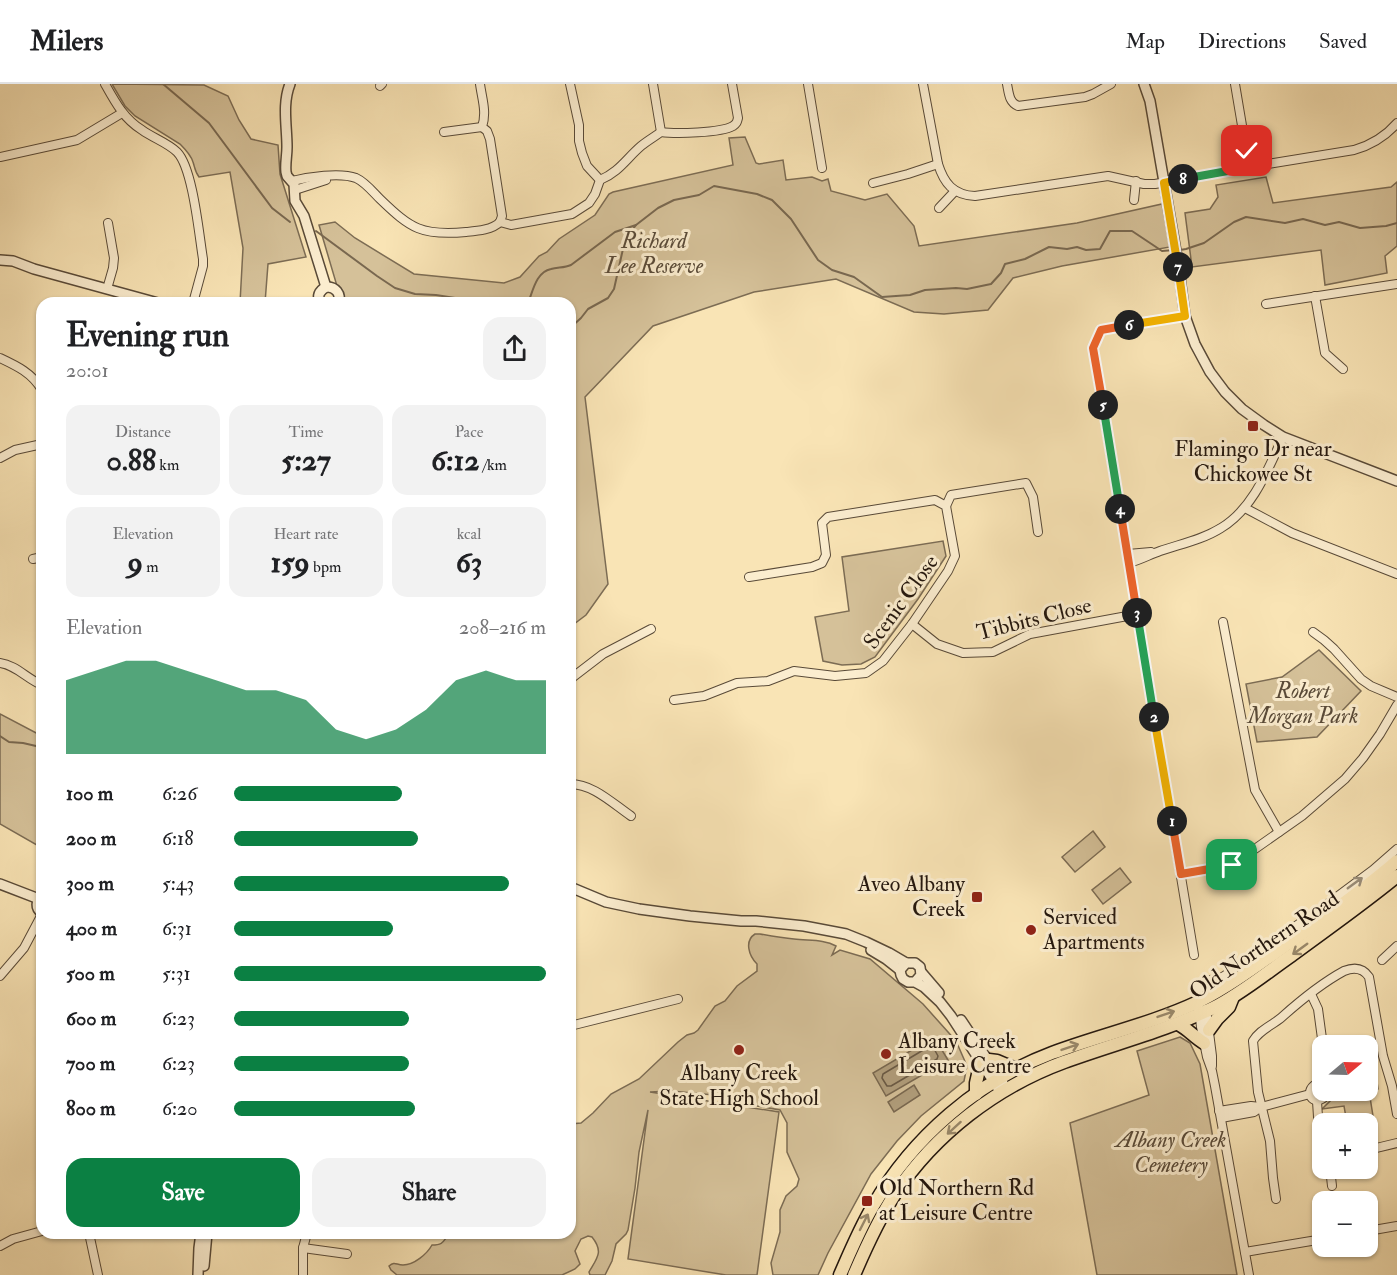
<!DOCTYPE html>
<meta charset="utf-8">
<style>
:root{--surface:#fff;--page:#f2f2f2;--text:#202124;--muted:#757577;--line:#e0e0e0;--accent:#0b8043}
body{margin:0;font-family:"IM FELL Double Pica",serif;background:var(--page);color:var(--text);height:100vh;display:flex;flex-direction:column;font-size:22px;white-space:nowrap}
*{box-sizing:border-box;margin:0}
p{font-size:20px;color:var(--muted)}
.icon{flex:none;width:33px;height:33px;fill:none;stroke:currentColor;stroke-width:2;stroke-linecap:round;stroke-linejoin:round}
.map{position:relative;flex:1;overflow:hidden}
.details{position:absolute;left:36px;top:213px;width:540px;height:942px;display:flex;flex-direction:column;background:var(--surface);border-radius:18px;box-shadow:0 2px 4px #0004}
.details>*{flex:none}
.needle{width:39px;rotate:71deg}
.controls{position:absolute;left:1312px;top:951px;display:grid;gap:12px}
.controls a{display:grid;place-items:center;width:66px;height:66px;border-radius:12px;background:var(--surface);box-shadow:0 2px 4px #0004;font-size:30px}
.pin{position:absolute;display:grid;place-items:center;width:51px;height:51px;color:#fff;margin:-26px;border-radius:12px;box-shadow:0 3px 9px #0006}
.km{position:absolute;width:30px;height:30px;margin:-15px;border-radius:50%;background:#222;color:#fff;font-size:16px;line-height:30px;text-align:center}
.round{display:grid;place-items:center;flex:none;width:63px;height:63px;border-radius:18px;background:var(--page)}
.headline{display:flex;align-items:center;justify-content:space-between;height:102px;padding:0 30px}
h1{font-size:33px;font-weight:800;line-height:45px}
.metrics{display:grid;grid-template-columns:repeat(3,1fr);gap:9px;height:102px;padding:6px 30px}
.metrics div{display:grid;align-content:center;border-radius:15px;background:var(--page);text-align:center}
.metrics b{font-size:30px;font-weight:800}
.metrics small{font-size:16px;font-weight:400}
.metrics p{font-size:16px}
.chart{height:168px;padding:12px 30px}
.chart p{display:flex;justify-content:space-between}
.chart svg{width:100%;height:108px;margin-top:6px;fill:var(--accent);opacity:.7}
.primary-button{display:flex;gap:12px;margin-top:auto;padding:12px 30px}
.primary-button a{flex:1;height:69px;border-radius:18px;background:var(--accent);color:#fff;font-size:24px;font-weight:800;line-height:69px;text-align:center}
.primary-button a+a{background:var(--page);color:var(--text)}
ul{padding:0 30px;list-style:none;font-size:20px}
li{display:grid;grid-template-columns:96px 72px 1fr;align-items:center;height:45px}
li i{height:15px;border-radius:8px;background:var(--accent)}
header{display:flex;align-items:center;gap:36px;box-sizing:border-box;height:84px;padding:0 30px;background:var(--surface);border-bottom:2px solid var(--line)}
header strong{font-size:28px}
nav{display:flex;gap:33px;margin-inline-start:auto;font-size:21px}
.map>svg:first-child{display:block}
.green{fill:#d5c199;stroke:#7c6c54;stroke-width:1.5}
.water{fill:#b19e7c;stroke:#796850;stroke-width:1.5}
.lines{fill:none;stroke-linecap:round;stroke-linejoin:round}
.shore{stroke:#6a5a45;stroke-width:1.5}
.stream{stroke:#796850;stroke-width:2}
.minor-casing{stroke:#594a38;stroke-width:10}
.tertiary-casing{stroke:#594a38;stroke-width:12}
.trunk-casing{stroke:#24170e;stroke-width:15}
.minor{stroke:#fbedcf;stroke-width:8}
.tertiary{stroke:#fbedcf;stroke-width:9}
.trunk{stroke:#f9e4b5;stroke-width:12}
.oneway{stroke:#9a8d78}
.oneway2{stroke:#99886a}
.split-1-casing{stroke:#fff;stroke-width:12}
.split-2-casing{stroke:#fff;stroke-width:12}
.split-3-casing{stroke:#fff;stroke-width:12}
.split-4-casing{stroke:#fff;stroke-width:12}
.split-5-casing{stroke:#fff;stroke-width:12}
.split-6-casing{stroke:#fff;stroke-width:12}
.split-7-casing{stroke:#fff;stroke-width:12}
.split-8-casing{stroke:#fff;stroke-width:12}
.split-9-casing{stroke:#fff;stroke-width:12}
.split-1{stroke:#f0652b;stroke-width:8}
.split-2{stroke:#f5b400;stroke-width:8}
.split-3{stroke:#22a559;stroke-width:8}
.split-4{stroke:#f0652b;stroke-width:8}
.split-5{stroke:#22a559;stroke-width:8}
.split-6{stroke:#f0652b;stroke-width:8}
.split-7{stroke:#f5b400;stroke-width:8}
.split-8{stroke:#f5b400;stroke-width:8}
.split-9{stroke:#22a559;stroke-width:8}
.poi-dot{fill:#8f2418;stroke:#fbedcf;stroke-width:2}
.labels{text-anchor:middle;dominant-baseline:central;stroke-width:6;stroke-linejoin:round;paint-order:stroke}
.park-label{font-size:22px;font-style:italic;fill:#594a38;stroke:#fbedcf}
.poi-label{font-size:22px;fill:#24170e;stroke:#fbedcf;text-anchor:start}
.street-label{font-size:22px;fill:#24170e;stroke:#fbedcf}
</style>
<header>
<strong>Milers</strong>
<nav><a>Map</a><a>Directions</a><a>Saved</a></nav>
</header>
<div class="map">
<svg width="1397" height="1191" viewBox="0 0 1397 1191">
<rect width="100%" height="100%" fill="#f9e4b5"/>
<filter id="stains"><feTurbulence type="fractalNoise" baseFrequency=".00333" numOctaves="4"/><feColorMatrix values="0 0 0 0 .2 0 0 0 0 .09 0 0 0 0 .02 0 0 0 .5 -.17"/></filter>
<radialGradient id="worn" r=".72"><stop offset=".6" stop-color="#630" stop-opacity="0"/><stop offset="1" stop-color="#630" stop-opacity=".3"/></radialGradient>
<g class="green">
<path d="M112,0L204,1L228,12L239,36L251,55L278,61L280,90L306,173L268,180L265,219H240L243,164L230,88L199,93C195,88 195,84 193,78C191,71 185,65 180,60L135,32L125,22Z"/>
<polygon points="745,53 756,79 759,80 783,76 786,96 812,93 822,97 828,95 831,107 865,116 887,110 914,142 919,162 1077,139 1162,120 1170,163 1062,182 1013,194 988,226 944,230 914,228 836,195 754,208 653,242 585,313 608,500 586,531 570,543 570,219 342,219 319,141 335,138 355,154 414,190 504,199 520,193 539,172 547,168 559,155 595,131 609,110 613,108 733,81 729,54"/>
<polygon points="1266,93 1273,119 1391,103 1397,98 1397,162 1385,172 1387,189 1325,201 1321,166 1192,183 1185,129 1210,125 1218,113 1216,101"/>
<polygon points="943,457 946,472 918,515 875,573 861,580 842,581 823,577 815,533 849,527 842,473"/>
<polygon points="1319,566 1361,607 1317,653 1257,658 1246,600 1282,593"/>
<polygon points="0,630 42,652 42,764 0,740"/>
<polygon points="1093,747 1105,763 1075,788 1062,773"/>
<polygon points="1120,784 1131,798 1103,820 1092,806"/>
<path d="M755,850H760C771,852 782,854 794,855C808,857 824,855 836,862L832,871L840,866L870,875L923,920L956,957L967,982L964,997L921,1032L897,1057L871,1090L828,1169L818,1191H773L771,1179L780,1148V1126L786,1112L797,1102L799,1095L787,1068V1039L780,1026L734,1018L714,1011L671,1007L650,1008L779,1028L757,1191H726L628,1175L648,1026L639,1068L635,1104L628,1146L626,1150L616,1160L612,1177L605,1191H590L589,1188C597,1174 604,1168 592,1153L588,1152L581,1155L575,1167L580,1180L575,1185L562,1191H397L391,1186L389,1182C395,1177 396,1181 403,1181C414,1181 427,1170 432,1161C444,1161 443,1157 450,1149H570V1040L581,1039L593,1029L611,1010L639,995L678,958L687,951L694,949L698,946L715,922L725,917L737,902L757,887V880C749,872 744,857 755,850Z"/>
<polygon points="1180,953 1190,959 1200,980 1237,1191 1097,1191 1070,1039 1149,1011 1137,967"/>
<polygon points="1368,990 1370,992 1376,991 1378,1005 1369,1007 1374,1038 1347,1039 1344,1022 1322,1025 1331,1016 1333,1007 1368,1006"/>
</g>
<g class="water">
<polygon points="934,953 948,976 886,1012 873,989"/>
<polygon points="914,1001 920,1011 894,1028 888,1018"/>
</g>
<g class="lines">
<polygon class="shore" points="930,962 933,963 938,972 937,975 891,1002 887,1002 882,994 883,990"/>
<g class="stream">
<polyline points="163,0 209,39 272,124 290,138"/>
<polyline points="316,147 377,192 395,204 415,210 436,211 487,219"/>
<polyline points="1180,166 1186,165 1204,159 1234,138 1246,133 1285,139 1303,135 1325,141 1339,138 1360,144 1386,142 1397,139"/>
<path d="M528,219C533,207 536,188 551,185C558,183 564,184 571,181L615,148L636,141"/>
<polyline points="570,244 581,234 588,225 608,214 614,205 625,156 636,141 658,124 674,116 699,111 714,102 757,110 772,116 791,135 818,176 832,186 854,193 882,213 910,211 925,206 956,204 967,205 991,200 1001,189 1005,180 1025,175 1049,163 1067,165 1077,163 1086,166 1100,165 1110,147 1132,147 1162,167 1174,166"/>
<polyline points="0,652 9,658 23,659 36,662 42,665"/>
</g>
<defs>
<g id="minor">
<path d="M105,0C115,18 124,35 142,46C153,54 168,59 177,68C193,84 199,151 203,175V182L193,219"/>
<path d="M480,0C482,15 487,28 482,43L487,47L490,55L502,132L500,138"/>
<polyline points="570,0 579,41 579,57 582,69 587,82 600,96"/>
<polyline points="653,0 661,48"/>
<polyline points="808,0 822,84"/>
<path d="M923,0L938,80C944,99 953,111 975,112L1108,92L1144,100H1155L1249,83L1354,66C1371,61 1385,53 1397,39"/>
<path d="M1007,0C1009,10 1009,18 1018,22L1085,13L1093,10L1111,0"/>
<polyline points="1235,0 1249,83"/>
<polyline points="380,2 382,0"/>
<polyline points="444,48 482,43"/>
<polyline points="0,73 77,56 122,29"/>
<path d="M292,97C308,93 340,88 356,94C365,98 373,108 380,115C411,145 422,152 466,148C477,147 492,146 500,138"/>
<polyline points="873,99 908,90 938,80"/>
<polyline points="295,106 326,96"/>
<polyline points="1134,116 1136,97"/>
<polyline points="939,124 955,107"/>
<path d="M500,138L511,141L572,130L589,119L595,110L600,96C619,88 626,75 641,62C647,57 654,53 661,48C675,50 721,49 733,42C737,39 737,38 738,34L732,0"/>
<polyline points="107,205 113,184 114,174 108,139"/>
<polyline points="1315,212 1325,269 1343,285"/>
<polyline points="1266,220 1397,200"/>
<polyline points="1185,232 1101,246 1093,264 1194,871"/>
<path d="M0,274C17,282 32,289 42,306"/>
<polyline points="0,374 15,366 42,360"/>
<polyline points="946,422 951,411 1026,399 1033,413 1038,448"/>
<polyline points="1245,424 1292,449 1397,490"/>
<polyline points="1128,470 1151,468"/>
<polyline points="33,475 42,473"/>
<path d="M1129,479C1140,476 1149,471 1160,467C1180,460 1202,456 1221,444C1253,425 1268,385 1283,353"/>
<polyline points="1223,538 1255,706 1279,748"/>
<polyline points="912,540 937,560 963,569 993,568 1030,550 1138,530"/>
<polyline points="1313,548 1324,556 1334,565 1361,595 1371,602 1397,613"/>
<path d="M0,579C16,581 27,595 42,601"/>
<polyline points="570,597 573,593 603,570 651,545"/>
<polyline points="674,616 704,612 737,599 768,597 794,587 835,592 866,589 883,577 912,540 948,487 955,472 946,422 935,416 828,433 822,439 826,471 822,479 812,483 749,493"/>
<path d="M570,700C593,700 612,719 631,732"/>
<polyline points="1181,790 1232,781 1302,732 1345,695 1363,674 1380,650 1397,621"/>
<polyline points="1382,876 1397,862"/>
<polyline points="0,892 24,864 42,830"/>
<polyline points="1311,910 1318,925 1323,962"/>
<polyline points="1206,925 1212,972 1212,982"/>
<polyline points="570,942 678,915"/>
<path d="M1323,1001L1316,1000C1303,1008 1313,1023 1325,1013L1327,1006"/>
<polyline points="1317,1017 1318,1033 1323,1057"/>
<polyline points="1219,1027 1251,1022 1261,1023"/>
<polyline points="1221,1034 1254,1028 1261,1023 1310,1010"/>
<polyline points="1368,1066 1397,1059"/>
<polyline points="1330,1084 1332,1102"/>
<path d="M1276,1115L1273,1094L1270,1057L1258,1008L1253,957C1259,946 1273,941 1282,933C1301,916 1322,899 1344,887C1354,883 1363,884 1369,893L1383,972L1392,1002L1397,1030"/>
<polyline points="1368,1147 1397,1142"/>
<polyline points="89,1149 98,1191"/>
<polyline points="0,1162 13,1155 42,1147"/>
<polyline points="303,1164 347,1170"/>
<polyline points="1245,1168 1323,1155"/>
<polyline points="303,1191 303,1164 307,1149"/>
<path d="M1249,1191L1215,1002L1212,987L1207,973L1201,943L1198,918V901C1204,895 1215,897 1224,892L1326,821L1373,786L1397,765"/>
</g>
<g id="tertiary">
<path d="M290,0C282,20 287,42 287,63C287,72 285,80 286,88L287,92L294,100L295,117L304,132L326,203"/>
<polyline points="1144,0 1150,17 1178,179 1185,232 1195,260 1210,288 1225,308 1242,325 1264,341 1283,353 1397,397"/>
<polyline points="0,176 13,177 34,185 158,219"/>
<path d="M326,203C335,202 342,210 338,219"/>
<path d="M320,219C317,212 319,207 326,203"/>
<polyline points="0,800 39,815"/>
<polyline points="570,803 606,818 639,825 690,832 741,837 756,837 804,842 846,850 866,858 889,869 906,879"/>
<path d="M42,812C36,817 35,824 42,829"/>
<polyline points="871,866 886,875 900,886"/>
<polyline points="921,888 939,909"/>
<polyline points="915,898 921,891 920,883 915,879 906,879 900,886 901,891 903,895 908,898 915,898 924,903 940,918 951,932 1001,1009"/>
<polyline points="961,936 1003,999"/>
<polyline points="204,1182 207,1149"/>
<polyline points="198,1191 199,1164 201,1149"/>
</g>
<g id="trunk">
<path d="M1178,940C1188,945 1194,953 1204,959"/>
<polyline points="1209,946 1217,935 1229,923 1233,913"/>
<polyline points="989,976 997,977 1016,985"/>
<polyline points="976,1010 976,999 981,977"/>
<path d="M840,1191C850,1168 860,1144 873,1122C913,1053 978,997 1052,969C1100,951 1151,940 1198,918C1230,902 1259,880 1289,859C1326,832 1363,807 1397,777"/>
<path d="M854,1191C866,1163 878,1136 895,1110C935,1050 996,1003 1064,978C1113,960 1165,947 1213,924C1241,910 1266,889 1292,871C1327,845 1363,820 1397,792"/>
</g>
</defs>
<use href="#minor" class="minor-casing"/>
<use href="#tertiary" class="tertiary-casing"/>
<use href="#trunk" class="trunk-casing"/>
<use href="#minor" class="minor"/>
<use href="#tertiary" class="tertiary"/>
<use href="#trunk" class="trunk"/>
</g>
<defs><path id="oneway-shaft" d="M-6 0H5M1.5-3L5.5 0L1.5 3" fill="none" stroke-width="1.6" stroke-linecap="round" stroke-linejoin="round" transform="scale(1.5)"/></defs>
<use class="oneway" href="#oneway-shaft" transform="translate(1355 799) rotate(-36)"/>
<g class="oneway2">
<use href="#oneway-shaft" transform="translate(1300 865) rotate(144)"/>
<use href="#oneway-shaft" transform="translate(1166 930) rotate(-19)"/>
<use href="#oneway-shaft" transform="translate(1070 963) rotate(-19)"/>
<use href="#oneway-shaft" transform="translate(954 1044) rotate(138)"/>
<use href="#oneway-shaft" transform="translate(864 1138) rotate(-63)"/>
</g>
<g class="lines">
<defs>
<polyline id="split-1" points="1172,737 1181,790 1232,781"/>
<polyline id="split-2" points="1154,633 1172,737"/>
<polyline id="split-3" points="1137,529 1154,633"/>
<polyline id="split-4" points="1120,425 1137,529"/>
<polyline id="split-5" points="1103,321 1120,425"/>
<polyline id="split-6" points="1103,321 1093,264 1101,246 1129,241"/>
<polyline id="split-7" points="1129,241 1185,232 1178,183"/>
<polyline id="split-8" points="1178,183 1164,99 1183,95"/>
<polyline id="split-9" points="1183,95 1250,83 1247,67"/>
</defs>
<use href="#split-1" class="split-1-casing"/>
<use href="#split-2" class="split-2-casing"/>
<use href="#split-3" class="split-3-casing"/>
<use href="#split-4" class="split-4-casing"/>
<use href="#split-5" class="split-5-casing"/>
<use href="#split-6" class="split-6-casing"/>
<use href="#split-7" class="split-7-casing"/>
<use href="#split-8" class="split-8-casing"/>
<use href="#split-9" class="split-9-casing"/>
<use href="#split-1" class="split-1"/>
<use href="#split-2" class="split-2"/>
<use href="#split-3" class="split-3"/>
<use href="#split-4" class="split-4"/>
<use href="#split-5" class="split-5"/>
<use href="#split-6" class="split-6"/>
<use href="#split-7" class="split-7"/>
<use href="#split-8" class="split-8"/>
<use href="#split-9" class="split-9"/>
</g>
<g class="poi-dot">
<rect x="1247" y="336" width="12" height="12" rx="3"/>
<rect x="971" y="807" width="12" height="12" rx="3"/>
<circle cx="1031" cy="846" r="6"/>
<circle cx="739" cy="966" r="6"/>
<circle cx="886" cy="970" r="6"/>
<rect x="861" y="1111" width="12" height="12" rx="3"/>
</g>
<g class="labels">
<g class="park-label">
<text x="654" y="157">Richard<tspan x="654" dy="25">Lee Reserve</tspan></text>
<text x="1303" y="607">Robert<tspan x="1303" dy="25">Morgan Park</tspan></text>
<text x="1171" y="1056">Albany Creek<tspan x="1171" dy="25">Cemetery</tspan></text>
</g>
<g class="poi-label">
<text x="1253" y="365" text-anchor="middle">Flamingo Dr near<tspan x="1253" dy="25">Chickowee St</tspan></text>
<text x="965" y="800" text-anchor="end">Aveo Albany<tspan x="965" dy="25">Creek</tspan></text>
<text x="1043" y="833">Serviced<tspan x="1043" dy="25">Apartments</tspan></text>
<text x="898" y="957">Albany Creek<tspan x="898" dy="25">Leisure Centre</tspan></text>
<text x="739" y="989" text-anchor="middle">Albany Creek<tspan x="739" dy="25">State High School</tspan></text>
<text x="879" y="1104">Old Northern Rd<tspan x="879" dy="25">at Leisure Centre</tspan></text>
</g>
<g class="street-label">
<text transform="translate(901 518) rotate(-54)">Scenic Close</text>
<text transform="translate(1034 535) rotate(-14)">Tibbits Close</text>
<text transform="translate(1264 861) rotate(-34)">Old Northern Road</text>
</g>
</g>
<rect width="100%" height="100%" filter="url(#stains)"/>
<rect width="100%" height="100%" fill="url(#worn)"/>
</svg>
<div class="controls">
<a><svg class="needle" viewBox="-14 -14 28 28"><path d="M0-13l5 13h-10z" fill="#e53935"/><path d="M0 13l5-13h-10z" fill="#757577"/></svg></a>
<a>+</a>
<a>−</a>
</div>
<div class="pin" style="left:1232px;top:781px;background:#1e9e55"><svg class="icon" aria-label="arrive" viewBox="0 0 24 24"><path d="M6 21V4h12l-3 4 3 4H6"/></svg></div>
<div class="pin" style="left:1247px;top:67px;background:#d93025"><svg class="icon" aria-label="check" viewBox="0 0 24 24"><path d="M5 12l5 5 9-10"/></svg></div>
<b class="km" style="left:1172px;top:737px">1</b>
<b class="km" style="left:1154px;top:633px">2</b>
<b class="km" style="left:1137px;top:529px">3</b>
<b class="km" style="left:1120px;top:425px">4</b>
<b class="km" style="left:1103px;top:321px">5</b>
<b class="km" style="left:1129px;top:241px">6</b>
<b class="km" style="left:1178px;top:183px">7</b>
<b class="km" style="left:1183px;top:95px">8</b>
<section class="details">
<div class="headline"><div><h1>Evening run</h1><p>20:01</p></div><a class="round"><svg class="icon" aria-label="share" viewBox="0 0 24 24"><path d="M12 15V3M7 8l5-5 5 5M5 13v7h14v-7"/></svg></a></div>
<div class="metrics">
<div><p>Distance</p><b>0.88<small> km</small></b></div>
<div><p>Time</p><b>5:27</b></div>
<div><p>Pace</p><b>6:12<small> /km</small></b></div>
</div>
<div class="metrics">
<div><p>Elevation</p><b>9<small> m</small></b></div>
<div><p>Heart rate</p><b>159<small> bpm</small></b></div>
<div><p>kcal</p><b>63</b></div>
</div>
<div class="chart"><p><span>Elevation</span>208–216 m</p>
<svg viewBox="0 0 160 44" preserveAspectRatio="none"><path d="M0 44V14L10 10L20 6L30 6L40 10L50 14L60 18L70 18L80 22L90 34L100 38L110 34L120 26L130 14L140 10L150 14L160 14V44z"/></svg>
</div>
<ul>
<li><b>100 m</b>6:26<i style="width:54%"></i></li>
<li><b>200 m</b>6:18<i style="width:59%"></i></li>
<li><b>300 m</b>5:43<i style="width:88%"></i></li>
<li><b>400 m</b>6:31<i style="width:51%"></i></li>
<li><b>500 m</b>5:31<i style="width:100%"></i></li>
<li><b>600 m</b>6:23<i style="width:56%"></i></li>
<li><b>700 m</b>6:23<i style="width:56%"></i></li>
<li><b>800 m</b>6:20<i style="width:58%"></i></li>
</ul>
<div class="primary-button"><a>Save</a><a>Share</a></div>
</section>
</div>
